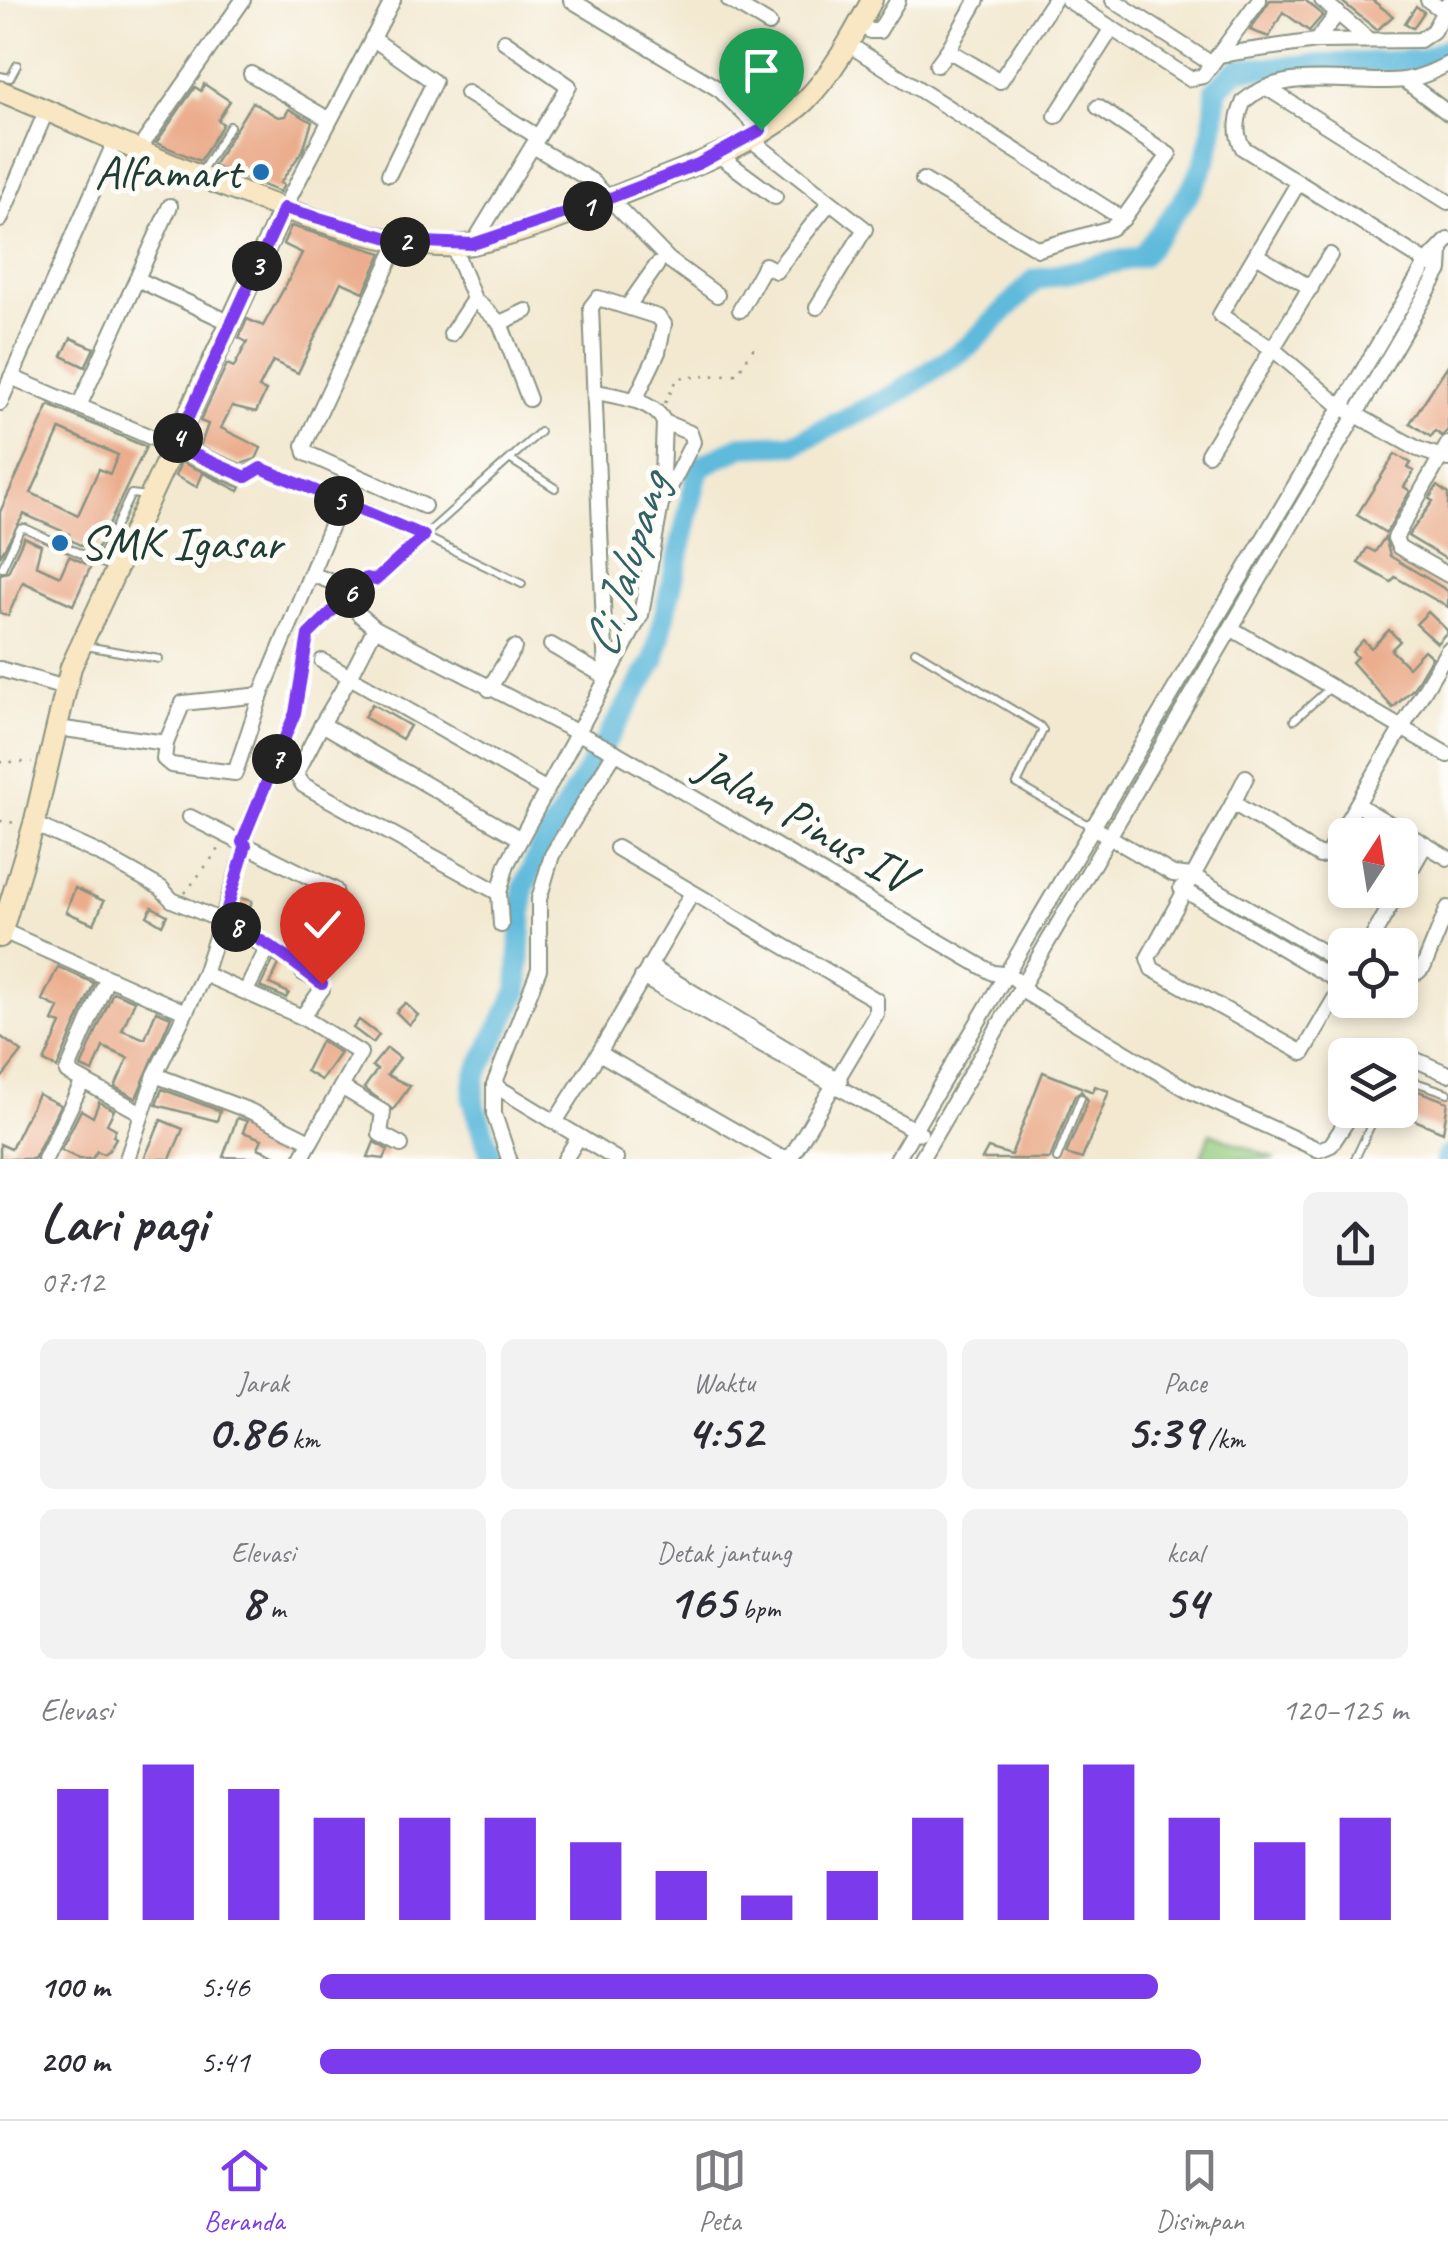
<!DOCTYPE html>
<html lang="id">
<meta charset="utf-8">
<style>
:root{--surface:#fff;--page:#f2f2f3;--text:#2b2b33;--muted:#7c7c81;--line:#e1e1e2;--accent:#7c3aed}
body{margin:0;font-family:Caveat,sans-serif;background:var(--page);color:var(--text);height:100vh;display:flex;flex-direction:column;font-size:38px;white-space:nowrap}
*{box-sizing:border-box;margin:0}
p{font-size:32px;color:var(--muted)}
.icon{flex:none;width:55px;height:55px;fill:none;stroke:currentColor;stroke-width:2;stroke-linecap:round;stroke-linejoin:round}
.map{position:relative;height:1159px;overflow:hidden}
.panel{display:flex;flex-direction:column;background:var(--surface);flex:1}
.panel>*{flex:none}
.needle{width:65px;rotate:12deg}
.tools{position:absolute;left:1328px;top:818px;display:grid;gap:20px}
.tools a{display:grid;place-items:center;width:90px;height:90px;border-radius:15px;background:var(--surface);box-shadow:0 5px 15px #0003;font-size:50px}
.pin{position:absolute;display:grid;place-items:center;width:85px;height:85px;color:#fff;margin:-102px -42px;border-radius:50% 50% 50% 0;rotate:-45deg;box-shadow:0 0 10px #0007}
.pin .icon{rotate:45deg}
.km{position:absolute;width:50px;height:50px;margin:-25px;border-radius:50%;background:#222;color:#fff;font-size:28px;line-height:50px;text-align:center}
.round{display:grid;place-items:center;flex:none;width:105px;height:105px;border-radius:15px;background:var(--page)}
.headline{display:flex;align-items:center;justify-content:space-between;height:170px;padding:0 40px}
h1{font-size:55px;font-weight:800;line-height:75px}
.stats{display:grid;grid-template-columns:repeat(3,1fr);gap:15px;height:170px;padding:10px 40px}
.stats div{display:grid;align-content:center;border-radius:15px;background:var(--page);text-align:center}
.stats b{font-size:50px;font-weight:800}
.stats small{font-size:28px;font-weight:400}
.stats p{font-size:28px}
.chart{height:280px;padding:20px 40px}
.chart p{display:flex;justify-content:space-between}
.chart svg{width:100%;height:180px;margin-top:10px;stroke:var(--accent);stroke-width:6}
ul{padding:0 40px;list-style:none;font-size:32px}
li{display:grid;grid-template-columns:160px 120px 1fr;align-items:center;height:75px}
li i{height:25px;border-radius:12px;background:var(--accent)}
.menu{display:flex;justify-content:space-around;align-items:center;height:140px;border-top:2px solid var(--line);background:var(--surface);font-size:28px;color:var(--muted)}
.menu a{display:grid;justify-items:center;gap:5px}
.menu .selected{color:var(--accent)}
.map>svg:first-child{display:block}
.pitch{fill:#95cd80;stroke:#5a855a;stroke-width:2.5}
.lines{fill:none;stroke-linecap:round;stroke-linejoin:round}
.river{stroke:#5ebadc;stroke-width:22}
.building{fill:#ebad8d;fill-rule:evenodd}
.lane-casing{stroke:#899382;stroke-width:10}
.street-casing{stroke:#899382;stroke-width:18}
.secondary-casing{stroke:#899382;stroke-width:24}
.path{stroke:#899382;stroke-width:2.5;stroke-dasharray:2.5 8;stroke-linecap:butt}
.lane{stroke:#fff;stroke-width:6}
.street{stroke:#fff;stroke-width:14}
.secondary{stroke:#f9e7c3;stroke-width:20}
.route-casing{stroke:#fff;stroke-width:20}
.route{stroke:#7c3aed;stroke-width:12}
.poi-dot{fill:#1f6fb2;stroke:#fdfcf7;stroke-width:4}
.labels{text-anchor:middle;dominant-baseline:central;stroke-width:10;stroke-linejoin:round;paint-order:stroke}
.poi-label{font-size:48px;fill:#1f3d34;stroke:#fdfcf7;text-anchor:end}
.street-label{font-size:48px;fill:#1f3d34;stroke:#fdfcf7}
.water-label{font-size:50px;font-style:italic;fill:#326266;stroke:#fdfcf7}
</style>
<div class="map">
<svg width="1448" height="1159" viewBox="0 0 1448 1159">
<rect width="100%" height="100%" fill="#fdfcf7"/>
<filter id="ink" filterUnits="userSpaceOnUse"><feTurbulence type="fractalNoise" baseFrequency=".01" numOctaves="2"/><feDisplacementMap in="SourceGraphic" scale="20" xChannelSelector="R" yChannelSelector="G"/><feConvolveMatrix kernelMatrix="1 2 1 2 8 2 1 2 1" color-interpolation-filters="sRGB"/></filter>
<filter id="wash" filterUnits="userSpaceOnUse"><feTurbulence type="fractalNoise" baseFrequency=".0048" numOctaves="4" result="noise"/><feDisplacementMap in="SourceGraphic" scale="40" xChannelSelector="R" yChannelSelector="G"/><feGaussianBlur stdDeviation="2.25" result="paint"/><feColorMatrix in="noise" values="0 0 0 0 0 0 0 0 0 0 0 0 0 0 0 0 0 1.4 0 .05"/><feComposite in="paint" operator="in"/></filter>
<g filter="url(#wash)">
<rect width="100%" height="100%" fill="#f3e9d1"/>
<polygon class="pitch" points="1210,1133 1275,1159 1200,1159"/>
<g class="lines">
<g class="river">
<path d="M492,1159L473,1100L475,1077L518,991L523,890L539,852L654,661L699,467L742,446L794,444L895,395L969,346L1035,280L1142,256C1189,191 1215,174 1216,89L1238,69L1422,60L1448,48"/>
<polyline points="1446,1159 1448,1156"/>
</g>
</g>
<g id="blocks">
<g class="building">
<polygon points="1270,0 1305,0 1323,15 1309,31 1283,12 1269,37 1250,30"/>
<polygon points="1340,0 1372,0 1393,16 1377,30"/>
<polygon points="1416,6 1424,12 1413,28 1405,23"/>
<polygon points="204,84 230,101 218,120 223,124 200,161 156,143 195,87 201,91"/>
<polygon points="252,102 278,117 285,116 289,109 312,122 303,150 280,183 284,185 280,192 213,166"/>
<polygon points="291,226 382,253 364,292 341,282 298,373 273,361 259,388 266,391 256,412 232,406 221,428 261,448 256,459 241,464 200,447 208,424 200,421 227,364 234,367 247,342 239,338 247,319 263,326 288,281 302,253 283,244"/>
<polygon points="71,338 94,348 85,367 62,356"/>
<polygon points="1448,365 1448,430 1442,436 1435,431 1431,437 1410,423"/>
<path d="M49,405L146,447L95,553L67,538L69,534L24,514L0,556V512ZM60,429L118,455L110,474L99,469L78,515L31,493Z"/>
<polygon points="1395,454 1411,463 1408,468 1414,471 1404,487 1410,491 1386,533 1357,515"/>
<polygon points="181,462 237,486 241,487 239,491 203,473 197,487 175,476"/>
<polygon points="1437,486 1448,494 1448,560 1408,536 1433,501 1429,499"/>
<polygon points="24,537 41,545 36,565 60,576 69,556 91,566 73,605 23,582 8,616 0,613 0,574 8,572"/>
<polygon points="1385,537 1390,556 1448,591 1448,607 1395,577 1391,582 1358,563 1367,548 1375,552"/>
<polygon points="1428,612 1448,631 1437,643 1416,624"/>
<polygon points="1389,630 1400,641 1391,650 1408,667 1424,650 1432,657 1413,689 1393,708 1352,662 1357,657 1352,652 1363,640 1371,648"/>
<polygon points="372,704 410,726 402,739 364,717"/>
<polygon points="75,888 104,901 94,924 66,912"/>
<polygon points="240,898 252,901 246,920 234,915"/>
<polygon points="152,907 167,915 162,925 147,916"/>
<polygon points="273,961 279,964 270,984 289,993 286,998 260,987"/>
<polygon points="58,967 94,983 57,1068 44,1062 61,1024 53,1021 59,1008 42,1000"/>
<polygon points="113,992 135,1001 122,1030 145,1039 156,1011 171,1017 136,1098 115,1087 128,1058 103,1047 93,1072 81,1067"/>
<polygon points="405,1003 418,1015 409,1025 396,1012"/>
<polygon points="359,1020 379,1035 373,1043 353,1028"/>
<polygon points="0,1036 22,1052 0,1080"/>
<polygon points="321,1041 340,1053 321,1080 306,1071"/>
<polygon points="387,1048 400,1058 387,1075 410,1086 393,1110 364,1088 377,1070 372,1066"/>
<polygon points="1043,1072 1093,1092 1095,1086 1109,1091 1082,1159 1066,1154 1088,1100 1081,1091 1075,1095 1050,1159 982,1159 988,1148 1011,1155"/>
<polygon points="1402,1085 1448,1102 1443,1132 1400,1114"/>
<polygon points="162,1089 220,1111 217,1121 156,1105"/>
<polygon points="38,1094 60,1105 34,1159 0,1159 0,1144 11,1149"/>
<polygon points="99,1102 114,1110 107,1124 116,1129 113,1136 116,1138 109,1150 103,1154 97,1151 92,1159 79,1159 61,1150 81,1110 93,1117"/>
<polygon points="237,1118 247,1121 243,1132 262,1139 258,1148 283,1159 223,1157"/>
<polygon points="161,1120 183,1129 170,1159 144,1159"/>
<polygon points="374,1142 388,1150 384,1159 368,1157"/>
</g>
</g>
</g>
<g filter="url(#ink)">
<use href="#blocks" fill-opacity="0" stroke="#899382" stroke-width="2.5"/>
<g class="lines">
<defs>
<g id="lane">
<polyline points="0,76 10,78 17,65"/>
<polyline points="201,172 230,126"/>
<polyline points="511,460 555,488"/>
<polyline points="99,561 131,494 148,496"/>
<polyline points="2,568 20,529 25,528 112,568"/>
<polyline points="522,584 424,536 540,432"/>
<polyline points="86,646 159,659"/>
<polyline points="915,651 1040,726 1043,730 1017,784 1090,826"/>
<polyline points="1294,720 1331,687"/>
<polyline points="1400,1077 1448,1093"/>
<polyline points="1057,1159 1081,1098"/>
<polyline points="1355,1159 1378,1110"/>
</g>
<g id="street">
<polyline points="571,0 720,90 761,130"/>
<polyline points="729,0 769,24"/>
<polyline points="977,0 948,50 1000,81 1054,0"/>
<polyline points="1068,0 1190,79 1203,76 1259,0"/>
<polyline points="1113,0 1212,64"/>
<polyline points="1322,0 1369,40"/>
<polyline points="1428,0 1446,13"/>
<polyline points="859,24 870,31 879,31 898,0"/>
<polyline points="372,38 434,82 389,174"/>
<polyline points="1316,41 1338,13"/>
<polyline points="848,44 1123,219 1169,155 1098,107"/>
<polyline points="1218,55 1316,41 1420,40 1433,31 1448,4"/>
<polyline points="937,65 948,50"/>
<polyline points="251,74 328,119"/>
<polyline points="1404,80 1448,113"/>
<polyline points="1267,88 1448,202"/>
<polyline points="467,93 538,137"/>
<polyline points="1056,116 1112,28"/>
<polyline points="749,138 865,229 817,307"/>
<polyline points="533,146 592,181 669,260 717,295"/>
<polyline points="140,148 243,0"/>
<polyline points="717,154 775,197"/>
<polyline points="923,180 1038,249 1111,228 1123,219"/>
<polyline points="1298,183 1220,315 1274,350 1340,406 1418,449 1448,459"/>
<polyline points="284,208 393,0"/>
<polyline points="0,220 47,109"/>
<polyline points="399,241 304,445 306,453 424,506"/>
<polyline points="473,244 569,86 504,41"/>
<polyline points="453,246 474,299 500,323 526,311"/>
<polyline points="1258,256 1311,288"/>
<path d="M1431,265L1243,148C1234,132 1237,117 1244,101C1285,65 1355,86 1404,80C1420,78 1434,71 1448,64"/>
<polyline points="137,279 231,323"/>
<polyline points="628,306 657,265"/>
<polyline points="740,310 765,265 776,271 829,203"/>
<polyline points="500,323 529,399"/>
<polyline points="451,334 474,299"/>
<polyline points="11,377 241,476 261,468 424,536 376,580 366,578 308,635 295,713 242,843"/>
<polyline points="0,403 116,139"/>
<polyline points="79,406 170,206"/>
<polyline points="664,422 690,433 693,442 664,499"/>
<polyline points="1448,444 1395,538 1399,547 1448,575"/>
<polyline points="1208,454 1330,255"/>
<polyline points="311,574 353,590"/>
<path d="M359,614L375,628L615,752L993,973C1008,973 1021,980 1028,994L1188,1090L1319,1150L1331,1145L1354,1110"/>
<polyline points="1232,629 1448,755"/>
<polyline points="551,645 606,677"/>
<polyline points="322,661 350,677 375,628"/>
<polyline points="0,669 65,688"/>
<polyline points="606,676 591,307 598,298 658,317 664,324 658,352 635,400"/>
<polyline points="489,689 514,648"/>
<polyline points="322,724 296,774 303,785 499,893"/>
<polyline points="57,728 166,743 183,703 261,695 333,520"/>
<polyline points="166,743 164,759 171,765 235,773 261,695"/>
<polyline points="1233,803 1246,777"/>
<polyline points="1358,805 1448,858"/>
<polyline points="190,817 335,890"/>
<polyline points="34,824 98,853 161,888 172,900 239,928 261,945 294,959 303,973 321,982 322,989 302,1017 360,1053 301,1159"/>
<polyline points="1091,826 1173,874 1193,876 1345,965"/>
<polyline points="519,838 322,724 350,677 547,790"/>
<polyline points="617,848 876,1000 876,1014 791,1157 780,1157 599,1053 692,893"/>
<polyline points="1181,888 1343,984"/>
<path d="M501,925L499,893L507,864L641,615L661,504L664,422C654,400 619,397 597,392"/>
<polyline points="3,931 185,1012"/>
<polyline points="1368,945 1425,845"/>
<polyline points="649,966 840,1081"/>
<polyline points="1400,967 1418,972 1424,966 1448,908"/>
<polyline points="204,974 302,1017"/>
<polyline points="642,977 920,1133"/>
<polyline points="107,979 67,1072 136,1110"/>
<polyline points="1345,981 1303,1053 1152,969 1148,958 1233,803 1320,856 1328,853 1448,650"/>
<polyline points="246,991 268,947"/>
<polyline points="1390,1055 1400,1053 1448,1074"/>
<polyline points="155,1075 250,1111 310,1141"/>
<polyline points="494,1085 616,1159"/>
<polyline points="341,1087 383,1112 380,1134 401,1145"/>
<polyline points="555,1122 599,1053"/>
<polyline points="45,1159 83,1081"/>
<polyline points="127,1159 155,1075 204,974 246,845"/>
<polyline points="509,1159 494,1114 494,1085 539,969 539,899 552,855 615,752"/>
<polyline points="565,1159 579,1137"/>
<polyline points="897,1159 1427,262 1448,240"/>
<polyline points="921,1159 1440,270 1441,251"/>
</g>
<g id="secondary">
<path d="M0,91C107,133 367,265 472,244C532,232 595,204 652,182C702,162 765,139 805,101C834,72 853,35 872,0"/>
<polyline points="0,937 34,824 71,667 284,208"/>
</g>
</defs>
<use href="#lane" class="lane-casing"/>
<use href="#street" class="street-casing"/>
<use href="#secondary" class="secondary-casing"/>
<g class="path">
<polyline points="665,403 678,378 737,374 755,346"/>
<polyline points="0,762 32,762"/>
<polyline points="0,821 18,823"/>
<polyline points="185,893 219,849"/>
</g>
<use href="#lane" class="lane"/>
<use href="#street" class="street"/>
<use href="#secondary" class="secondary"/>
</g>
</g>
<g class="lines" filter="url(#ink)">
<defs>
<path id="route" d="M322,984C293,962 261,936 223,922L246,845L242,842L295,713L308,635L366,578L376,580L424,536L261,468L246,477L175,446L284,208L399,241L473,244L610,198L698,164L761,130"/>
</defs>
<use href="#route" class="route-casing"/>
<use href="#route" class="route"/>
</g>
<g class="poi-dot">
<circle cx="261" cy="172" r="10"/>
<circle cx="60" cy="543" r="10"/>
</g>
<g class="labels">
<g class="poi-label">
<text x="241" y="172">Alfamart</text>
<text x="80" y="543" text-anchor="start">SMK Igasar</text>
</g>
<g class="street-label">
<text transform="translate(805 820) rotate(30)">Jalan Pinus IV</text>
</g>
<g class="water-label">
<text transform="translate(626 565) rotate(-73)">Ci Jalupang</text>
</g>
</g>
</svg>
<div class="tools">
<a><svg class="needle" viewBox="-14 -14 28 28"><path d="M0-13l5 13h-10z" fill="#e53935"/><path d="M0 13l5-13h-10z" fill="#7c7c81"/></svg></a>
<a><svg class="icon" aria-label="locate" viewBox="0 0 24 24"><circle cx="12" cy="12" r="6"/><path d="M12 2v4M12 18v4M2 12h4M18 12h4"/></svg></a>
<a><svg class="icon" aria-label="layers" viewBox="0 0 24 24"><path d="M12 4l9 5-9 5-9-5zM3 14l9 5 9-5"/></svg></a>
</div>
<div class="pin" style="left:761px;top:130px;background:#1e9e55"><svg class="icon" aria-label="arrive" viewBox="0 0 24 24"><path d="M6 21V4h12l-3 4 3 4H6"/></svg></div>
<div class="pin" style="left:322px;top:984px;background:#d93025"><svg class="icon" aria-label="check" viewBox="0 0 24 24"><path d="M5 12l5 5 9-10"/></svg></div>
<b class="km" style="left:588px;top:206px">1</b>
<b class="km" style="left:405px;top:242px">2</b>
<b class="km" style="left:257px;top:266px">3</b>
<b class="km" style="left:178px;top:438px">4</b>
<b class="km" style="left:339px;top:501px">5</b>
<b class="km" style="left:350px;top:593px">6</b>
<b class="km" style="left:277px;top:759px">7</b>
<b class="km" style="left:236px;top:927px">8</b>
</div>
<section class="panel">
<div class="headline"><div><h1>Lari pagi</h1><p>07:12</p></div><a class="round"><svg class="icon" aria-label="share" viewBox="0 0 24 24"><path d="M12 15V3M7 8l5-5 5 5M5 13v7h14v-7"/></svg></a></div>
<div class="stats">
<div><p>Jarak</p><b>0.86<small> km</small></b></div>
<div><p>Waktu</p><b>4:52</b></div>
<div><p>Pace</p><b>5:39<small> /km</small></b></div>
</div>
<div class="stats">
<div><p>Elevasi</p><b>8<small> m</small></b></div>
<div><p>Detak jantung</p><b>165<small> bpm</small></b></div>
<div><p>kcal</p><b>54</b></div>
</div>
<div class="chart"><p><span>Elevasi</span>120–125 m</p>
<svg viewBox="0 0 160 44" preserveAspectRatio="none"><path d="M5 44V12M15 44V6M25 44V12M35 44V19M45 44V19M55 44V19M65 44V25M75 44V32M85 44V38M95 44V32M105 44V19M115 44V6M125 44V6M135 44V19M145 44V25M155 44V19"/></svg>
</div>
<ul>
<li><b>100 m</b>5:46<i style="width:77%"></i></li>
<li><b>200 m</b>5:41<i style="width:81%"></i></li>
</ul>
</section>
<nav class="menu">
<a class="selected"><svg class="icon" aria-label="home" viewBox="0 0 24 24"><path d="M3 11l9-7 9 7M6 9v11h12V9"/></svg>Beranda</a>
<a><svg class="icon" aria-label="map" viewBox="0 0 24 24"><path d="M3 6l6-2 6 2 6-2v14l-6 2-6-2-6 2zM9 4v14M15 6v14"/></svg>Peta</a>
<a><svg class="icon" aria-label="saved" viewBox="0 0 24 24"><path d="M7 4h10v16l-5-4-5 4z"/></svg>Disimpan</a>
</nav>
